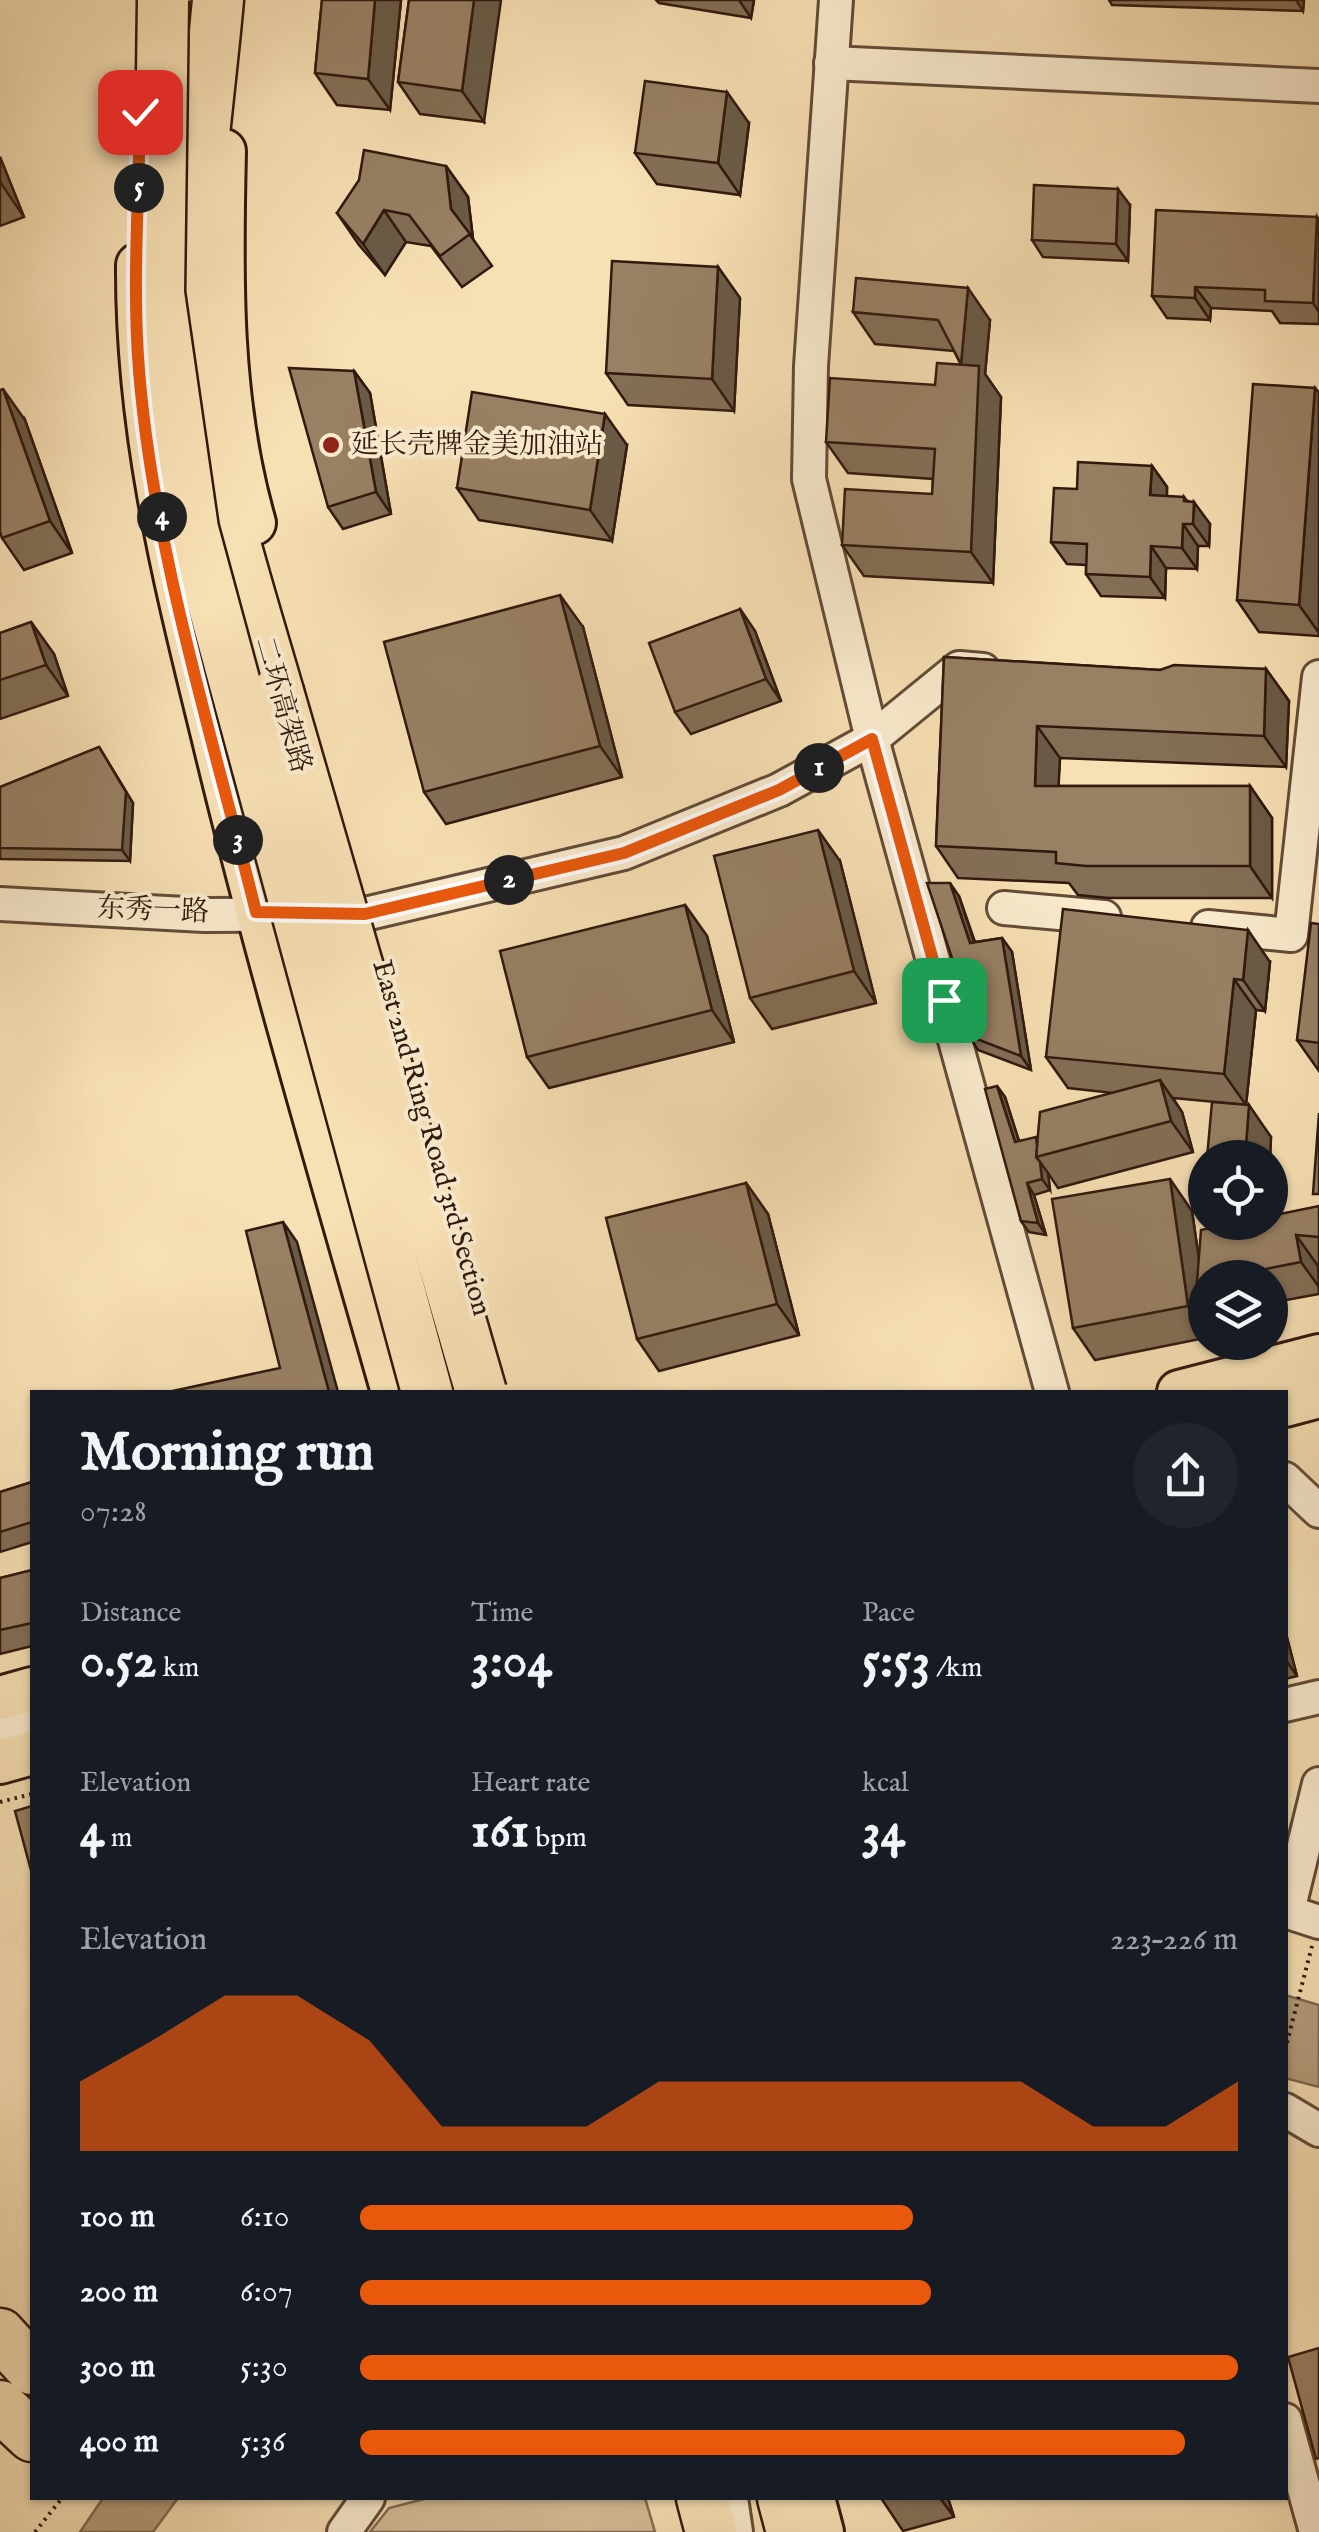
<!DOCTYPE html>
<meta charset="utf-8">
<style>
:root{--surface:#171b24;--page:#20242c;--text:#f1f3f6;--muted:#9ea1a6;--accent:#ea580c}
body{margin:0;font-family:"IM FELL English","Noto Serif SC",serif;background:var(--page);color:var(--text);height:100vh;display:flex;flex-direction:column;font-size:38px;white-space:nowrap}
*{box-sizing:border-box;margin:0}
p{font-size:32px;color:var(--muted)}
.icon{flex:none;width:55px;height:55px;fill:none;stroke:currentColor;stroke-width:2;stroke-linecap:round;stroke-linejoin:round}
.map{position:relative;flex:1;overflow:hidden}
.details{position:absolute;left:30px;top:1390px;width:1258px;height:1110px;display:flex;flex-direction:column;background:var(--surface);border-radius:0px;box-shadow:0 2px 8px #0004}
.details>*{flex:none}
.tools{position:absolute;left:1188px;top:1140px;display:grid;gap:20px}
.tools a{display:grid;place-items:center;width:100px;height:100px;border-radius:50%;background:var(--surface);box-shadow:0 2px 8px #0004;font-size:50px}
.pin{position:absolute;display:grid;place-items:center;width:85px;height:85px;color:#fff;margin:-42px;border-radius:20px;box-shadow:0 5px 15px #0006}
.km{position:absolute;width:50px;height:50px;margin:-25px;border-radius:50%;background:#222;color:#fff;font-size:28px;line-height:50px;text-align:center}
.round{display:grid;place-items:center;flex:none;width:105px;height:105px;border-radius:52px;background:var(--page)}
.overview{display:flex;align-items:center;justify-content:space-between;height:170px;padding:0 50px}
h1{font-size:55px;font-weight:800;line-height:75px}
.metrics{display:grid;grid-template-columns:repeat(3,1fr);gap:15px;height:170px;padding:10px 50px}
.metrics div{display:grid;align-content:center}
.metrics b{font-size:50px;font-weight:800}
.metrics small{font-size:28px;font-weight:400}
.metrics p{font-size:28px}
.chart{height:280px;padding:20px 50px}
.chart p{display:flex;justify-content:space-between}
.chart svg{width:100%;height:180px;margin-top:10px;fill:var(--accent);opacity:.7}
ul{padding:0 50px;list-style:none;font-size:32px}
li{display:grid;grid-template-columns:160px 120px 1fr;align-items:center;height:75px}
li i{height:25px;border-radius:12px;background:var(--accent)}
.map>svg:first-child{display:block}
.green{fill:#d5be98;stroke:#836c53;stroke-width:2.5}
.water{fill:#b49c7c;stroke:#806850;stroke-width:2.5}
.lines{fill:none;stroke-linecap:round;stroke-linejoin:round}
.minor-casing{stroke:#624b38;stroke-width:38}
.major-casing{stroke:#31190e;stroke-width:48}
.highway-casing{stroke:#31190e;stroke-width:55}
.path{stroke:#31190e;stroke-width:4;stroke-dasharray:2.5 5;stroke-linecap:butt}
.minor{stroke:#faebce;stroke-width:32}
.major{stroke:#f7e0b4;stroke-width:42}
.highway{stroke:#f7e0b4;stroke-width:50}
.highway-bridge-casing{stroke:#31190e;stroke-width:55;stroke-linecap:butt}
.highway-bridge{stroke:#f7e0b4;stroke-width:50}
.wall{fill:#836e56;stroke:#31190e;stroke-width:2.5}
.shaded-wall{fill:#6a5a46;stroke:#31190e;stroke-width:2.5}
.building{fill:#988064;stroke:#31190e;stroke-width:2.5}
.route-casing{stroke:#fff;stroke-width:20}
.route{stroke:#ea580c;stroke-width:12}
.poi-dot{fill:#8f2418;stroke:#faebce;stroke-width:4}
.labels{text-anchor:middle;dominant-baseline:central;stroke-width:8;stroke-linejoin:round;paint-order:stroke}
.poi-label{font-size:28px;fill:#31190e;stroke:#faebce;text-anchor:start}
.street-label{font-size:28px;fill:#31190e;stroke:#faebce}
</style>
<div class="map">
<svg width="1319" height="2532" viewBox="0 0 1319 2532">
<rect width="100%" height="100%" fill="#f7e0b4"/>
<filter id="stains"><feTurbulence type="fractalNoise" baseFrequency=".002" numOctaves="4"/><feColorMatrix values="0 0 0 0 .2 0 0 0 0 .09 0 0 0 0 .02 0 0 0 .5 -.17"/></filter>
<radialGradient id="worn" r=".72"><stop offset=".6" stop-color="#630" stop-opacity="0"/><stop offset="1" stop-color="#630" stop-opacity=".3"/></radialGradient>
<polygon class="green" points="428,2498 645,2498 655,2532 370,2532 389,2508"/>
<g class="water">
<polygon points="1285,1995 1319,2005 1319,2087 1285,2078"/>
<polygon points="103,2498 178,2498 153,2532 80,2532"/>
</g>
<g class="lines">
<defs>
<g id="minor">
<polyline points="836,0 811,366 809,479 872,739 1052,1392"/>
<polyline points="831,63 1319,86"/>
<polyline points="0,904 204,915 365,914 624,853 779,790 872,739 959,668 983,670"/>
<polyline points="1004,908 1104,917"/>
<polyline points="1208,927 1291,935 1319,677"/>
<polyline points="1285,1479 1319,1511"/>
<polyline points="1285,1705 1319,1697"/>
<polyline points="0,1729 32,1720"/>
<polyline points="1285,1911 1319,1922"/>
<polyline points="1288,1911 1319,1784"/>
<polyline points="1285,2110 1319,2130"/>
<polyline points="1285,2420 1316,2532"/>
<polyline points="731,2498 736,2532"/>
<polyline points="344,2532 368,2498"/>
</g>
<g id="major">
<path d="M224,151C221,276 219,402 254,523"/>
<path d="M138,265C137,430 174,576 213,735C266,956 331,1174 393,1392"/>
<polyline points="1179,1392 1319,1356"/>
<polyline points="1285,1405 1319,1396"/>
<polyline points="0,1698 32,1689"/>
<polyline points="0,1762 32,1753"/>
<polyline points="813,2498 822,2532"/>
</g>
<g id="highway">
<path d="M218,0C210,88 197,178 194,266C190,412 238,554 278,692"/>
<polyline points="0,2334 32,2369"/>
<polyline points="0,2406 32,2436"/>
<polyline points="702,2498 711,2532"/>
<polyline points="783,2498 792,2532"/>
</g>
</defs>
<use href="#minor" class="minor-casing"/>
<use href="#major" class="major-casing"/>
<use href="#highway" class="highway-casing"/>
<g class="path">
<polyline points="0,1802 32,1794"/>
<polyline points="1285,2050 1312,1946"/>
<polyline points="35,2532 62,2498"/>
</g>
<use href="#minor" class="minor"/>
<use href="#major" class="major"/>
<use href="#highway" class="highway"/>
<defs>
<g id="highway-bridge">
<polyline points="163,0 159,293 193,529 427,1392"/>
<polyline points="278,692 481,1392"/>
</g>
</defs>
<use href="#highway-bridge" class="highway-bridge-casing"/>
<use href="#highway-bridge" class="highway-bridge"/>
</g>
<g class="wall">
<polygon points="322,0 401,0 390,110 337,105 315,73"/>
<polygon points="409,0 484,122 420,114 398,82"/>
<polygon points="656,0 754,0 751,18 659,3"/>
<polygon points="1109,0 1304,0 1303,11 1112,5"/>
<polygon points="749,123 740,195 657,184 635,153"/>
<polygon points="0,157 24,217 0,226"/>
<polygon points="446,166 468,197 473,239 492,266 462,287 431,246 406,242 385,275 359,245 337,213"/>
<polygon points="1130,205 1128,261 1043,257 1032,240"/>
<polygon points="1317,217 1319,221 1319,324 1280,323 1272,311 1211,308 1210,320 1167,318 1152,296"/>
<polygon points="718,267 740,298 734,411 628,405 606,373"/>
<polygon points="853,312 990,320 985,374 1001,397 993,583 864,576 842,545 932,494 933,479 848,473 826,442 935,385 961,365 954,351 875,344"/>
<polygon points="354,371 370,393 391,514 343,529 328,507"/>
<polygon points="1315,388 1319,393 1319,636 1259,632 1237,600"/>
<polygon points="25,420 72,553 24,570 2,538"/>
<polygon points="627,445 612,541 479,520 457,488"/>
<polygon points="1152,466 1167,487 1167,496 1188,501 1210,524 1209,546 1198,546 1197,569 1166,568 1165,598 1101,596 1086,574 1086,565 1067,564 1051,542 1077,489"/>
<polygon points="740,609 755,631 781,701 691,734 675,712"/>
<polygon points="31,622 54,654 68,696 0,719 0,633"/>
<polygon points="583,627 622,777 446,824 424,792"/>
<polygon points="944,657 1160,670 1266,669 1289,701 1286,767 1060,758 1058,786 1250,786 1272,818 1272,898 1108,898 1078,895 1069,883 958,878 936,846"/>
<polygon points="99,747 133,803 130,861 0,859 0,787"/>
<polygon points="840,861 876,1003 772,1029 750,998"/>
<polygon points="959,896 975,942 1002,938 1012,952 1031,1070 978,1050 969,1036 970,1012"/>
<polygon points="685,905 707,936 734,1042 549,1088 527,1057"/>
<polygon points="1319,924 1319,1071 1297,1040"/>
<polygon points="1270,962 1265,1011 1256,1010 1246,1105 1271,1137 1270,1158 1207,1158 1237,1104 1173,1098 1182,1112 1193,1152 1058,1188 1048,1173 1050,1190 1034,1195 1046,1235 1029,1232 1021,1221 997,1086 1005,1097 1019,1141 1038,1140 1114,1093 1068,1088 1046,1057"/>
<polygon points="746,1183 768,1214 799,1335 659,1371 637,1339"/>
<polygon points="1319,1206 1319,1267 1318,1266 1319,1294 1270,1303 1270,1278 1205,1278 1205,1293 1203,1291 1205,1304 1205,1338 1095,1360 1073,1328 1192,1211 1199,1260"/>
<polygon points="32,1482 32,1542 0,1552 0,1492"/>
<polygon points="32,1570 32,1646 0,1654 0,1578"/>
<polygon points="1285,1630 1297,1676 1285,1679"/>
<polygon points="881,2498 948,2498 954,2517 903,2531"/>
</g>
<g class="shaded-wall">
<polygon points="375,0 401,0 390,110 368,79"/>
<polygon points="474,0 501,0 484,122 462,91"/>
<polygon points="739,0 754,0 751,18"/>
<polygon points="1296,0 1304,0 1303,11"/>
<polygon points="727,92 749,123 740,195 718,163"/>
<polygon points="0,157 24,217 2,185 0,180"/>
<polygon points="446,166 468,197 473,239 451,209"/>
<polygon points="1118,189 1130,205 1128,261 1116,244"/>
<polygon points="384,210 406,242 385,275 363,244"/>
<polygon points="1317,217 1319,221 1319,312 1313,303"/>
<polygon points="718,267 740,298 734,411 712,379"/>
<polygon points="1195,287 1211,308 1210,320 1195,298"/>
<polygon points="968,288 990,320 985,374 1001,397 993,583 971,552 961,364"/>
<polygon points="354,371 370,393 391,514 376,492"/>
<polygon points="1315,388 1319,393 1319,633 1299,605"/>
<polygon points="3,389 25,420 72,553 50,521"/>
<polygon points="605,414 627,445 612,541 590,510"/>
<polygon points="1152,466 1167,487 1166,517 1150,495"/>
<polygon points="1184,497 1194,510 1194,502 1210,524 1209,546 1193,524 1184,501"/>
<polygon points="1183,524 1198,546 1197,569 1182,548"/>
<polygon points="1151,546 1166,568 1165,598 1150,577"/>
<polygon points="560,595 583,627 622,777 600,746"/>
<polygon points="740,609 755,631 781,701 766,679"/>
<polygon points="31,622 54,654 68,696 46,665"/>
<polygon points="1266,669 1289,701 1286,767 1264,736"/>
<polygon points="1037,726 1060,758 1057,817 1035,786"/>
<polygon points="99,747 133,803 130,861 122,850"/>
<polygon points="1250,786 1272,818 1272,898 1250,866"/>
<polygon points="818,830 840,861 876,1003 854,971"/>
<polygon points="950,883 959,896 979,957 970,943"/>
<polygon points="685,905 707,936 734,1042 712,1010"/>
<polygon points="1248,930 1270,962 1265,1011 1243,980"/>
<polygon points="1002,938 1012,952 1031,1070 1021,1056"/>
<polygon points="1234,979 1256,1010 1246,1105 1224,1074"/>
<polygon points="1160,1080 1182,1112 1193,1152 1171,1121"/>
<polygon points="997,1086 1005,1097 1023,1154 1015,1142"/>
<polygon points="1249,1105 1271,1137 1270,1158 1245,1158"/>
<polygon points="1040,1162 1048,1173 1050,1190 1042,1179"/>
<polygon points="1170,1179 1192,1211 1202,1281 1197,1282 1203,1291 1205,1304 1205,1331 1188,1306"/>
<polygon points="746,1183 768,1214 799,1335 777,1304"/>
<polygon points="1027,1183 1034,1195 1046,1235 1038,1223"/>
<polygon points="283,1222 297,1242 338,1392 329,1392"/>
<polygon points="1296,1235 1318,1266 1319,1287 1301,1262"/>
<polygon points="1285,1630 1297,1676 1285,1659"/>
<polygon points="940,2498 948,2498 954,2517"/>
</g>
<g class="building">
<polygon points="322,0 375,0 368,79 315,73"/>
<polygon points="409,0 474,0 462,91 398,82"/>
<polygon points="645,81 727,92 718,163 635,153"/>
<polygon points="364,150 446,166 451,209 470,234 440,256 409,215 384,210 363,244 337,213 359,180"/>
<polygon points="1034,185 1118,189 1116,244 1032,240"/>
<polygon points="1156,210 1317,217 1313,303 1265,301 1265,290 1195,287 1195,298 1152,296"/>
<polygon points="612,261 718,267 712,379 606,373"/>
<polygon points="856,278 968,288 961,364 938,320 853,312"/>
<polygon points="937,363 979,366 971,552 842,545 845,489 932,494 935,449 826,442 830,378 935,385"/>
<polygon points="289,368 354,371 376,492 328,507"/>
<polygon points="1253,384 1315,388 1299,605 1237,600"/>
<polygon points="3,389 50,521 2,538 0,532 0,390"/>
<polygon points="472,392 605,414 590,510 457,488"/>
<polygon points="1078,462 1152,466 1150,495 1184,497 1184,501 1194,502 1193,524 1183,524 1182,548 1151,546 1150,577 1086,574 1087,544 1051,542 1054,488 1077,489"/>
<polygon points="560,595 600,746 424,792 384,642"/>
<polygon points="740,609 766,679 675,712 649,643"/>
<polygon points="31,622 46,665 0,680 0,633"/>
<polygon points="944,657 1160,670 1174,665 1266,669 1264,736 1037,726 1035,786 1250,786 1250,866 1086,866 1056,863 1056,852 936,846"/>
<polygon points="99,747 126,792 122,850 0,848 0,787"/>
<polygon points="818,830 854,971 750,998 714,856"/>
<polygon points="927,883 950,883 970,943 1002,938 1021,1056 969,1036 963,1015 970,1012"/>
<polygon points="685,905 712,1010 527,1057 500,951"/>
<polygon points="1063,909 1248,930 1243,980 1234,979 1224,1074 1046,1057"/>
<polygon points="1311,923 1319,924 1319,1043 1297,1040"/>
<polygon points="1160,1080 1171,1121 1036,1157 1040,1112"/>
<polygon points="997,1086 1015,1142 1036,1137 1037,1146 1036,1157 1040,1162 1042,1179 1027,1183 1038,1223 1021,1221 985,1089"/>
<polygon points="1212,1102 1249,1105 1245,1158 1207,1158"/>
<polygon points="1319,1113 1319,1194 1313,1194"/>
<polygon points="1170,1179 1188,1306 1073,1328 1052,1199"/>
<polygon points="746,1183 777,1304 637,1339 606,1218"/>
<polygon points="1319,1206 1319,1237 1296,1235 1301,1262 1220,1278 1205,1278 1205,1280 1197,1282 1201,1230 1237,1222 1270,1222 1270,1216"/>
<polygon points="283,1222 329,1392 168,1392 280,1368 246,1231"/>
<polygon points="32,1482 32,1522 0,1532 0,1492"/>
<polygon points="32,1570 32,1623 0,1630 0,1578"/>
<polygon points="32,1806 32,1874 15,1811"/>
<polygon points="1319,2348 1319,2458 1316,2459 1288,2357"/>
</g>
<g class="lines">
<defs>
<path id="route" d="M140,112C139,197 132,285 139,370C153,549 213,738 256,912L365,914L624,853L779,790L872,739L944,1000"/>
</defs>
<use href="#route" class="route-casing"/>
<use href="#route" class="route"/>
</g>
<circle class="poi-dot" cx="331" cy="445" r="10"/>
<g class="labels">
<g class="poi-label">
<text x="351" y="445">延长壳牌金美加油站</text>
</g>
<g class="street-label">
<text transform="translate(282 705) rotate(74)">二环高架路</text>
<text transform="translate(153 911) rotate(2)">东秀一路</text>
<text transform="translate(431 1138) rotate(74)">East 2nd Ring Road 3rd Section</text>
</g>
</g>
<rect width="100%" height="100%" filter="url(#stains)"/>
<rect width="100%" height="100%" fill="url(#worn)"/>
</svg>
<div class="tools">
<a><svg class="icon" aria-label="locate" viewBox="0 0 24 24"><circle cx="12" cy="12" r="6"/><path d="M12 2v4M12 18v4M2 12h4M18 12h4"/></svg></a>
<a><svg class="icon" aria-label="layers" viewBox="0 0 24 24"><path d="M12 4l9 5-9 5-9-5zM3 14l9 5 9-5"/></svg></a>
</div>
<div class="pin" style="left:944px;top:1000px;background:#1e9e55"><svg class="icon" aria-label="arrive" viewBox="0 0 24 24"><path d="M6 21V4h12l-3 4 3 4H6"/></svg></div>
<div class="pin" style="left:140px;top:112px;background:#d93025"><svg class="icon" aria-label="check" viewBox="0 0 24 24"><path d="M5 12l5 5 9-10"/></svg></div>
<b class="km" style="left:819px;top:768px">1</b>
<b class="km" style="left:509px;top:880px">2</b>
<b class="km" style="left:238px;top:840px">3</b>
<b class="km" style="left:162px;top:517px">4</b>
<b class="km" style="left:139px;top:188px">5</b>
<section class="details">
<div class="overview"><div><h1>Morning run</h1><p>07:28</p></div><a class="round"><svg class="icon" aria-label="share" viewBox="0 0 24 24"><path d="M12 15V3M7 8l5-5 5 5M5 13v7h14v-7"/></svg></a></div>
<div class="metrics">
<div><p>Distance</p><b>0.52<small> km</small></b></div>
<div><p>Time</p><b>3:04</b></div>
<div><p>Pace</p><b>5:53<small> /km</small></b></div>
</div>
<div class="metrics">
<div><p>Elevation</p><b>4<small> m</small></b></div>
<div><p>Heart rate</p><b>161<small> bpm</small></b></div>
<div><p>kcal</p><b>34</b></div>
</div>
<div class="chart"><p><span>Elevation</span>223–226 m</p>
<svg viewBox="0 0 160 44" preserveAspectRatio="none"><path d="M0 44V27L10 17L20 6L30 6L40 17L50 38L60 38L70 38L80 27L90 27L100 27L110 27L120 27L130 27L140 38L150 38L160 27V44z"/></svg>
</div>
<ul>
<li><b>100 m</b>6:10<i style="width:63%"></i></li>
<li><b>200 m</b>6:07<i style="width:65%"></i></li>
<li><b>300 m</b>5:30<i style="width:100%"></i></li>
<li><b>400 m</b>5:36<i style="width:94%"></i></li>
</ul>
</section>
</div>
